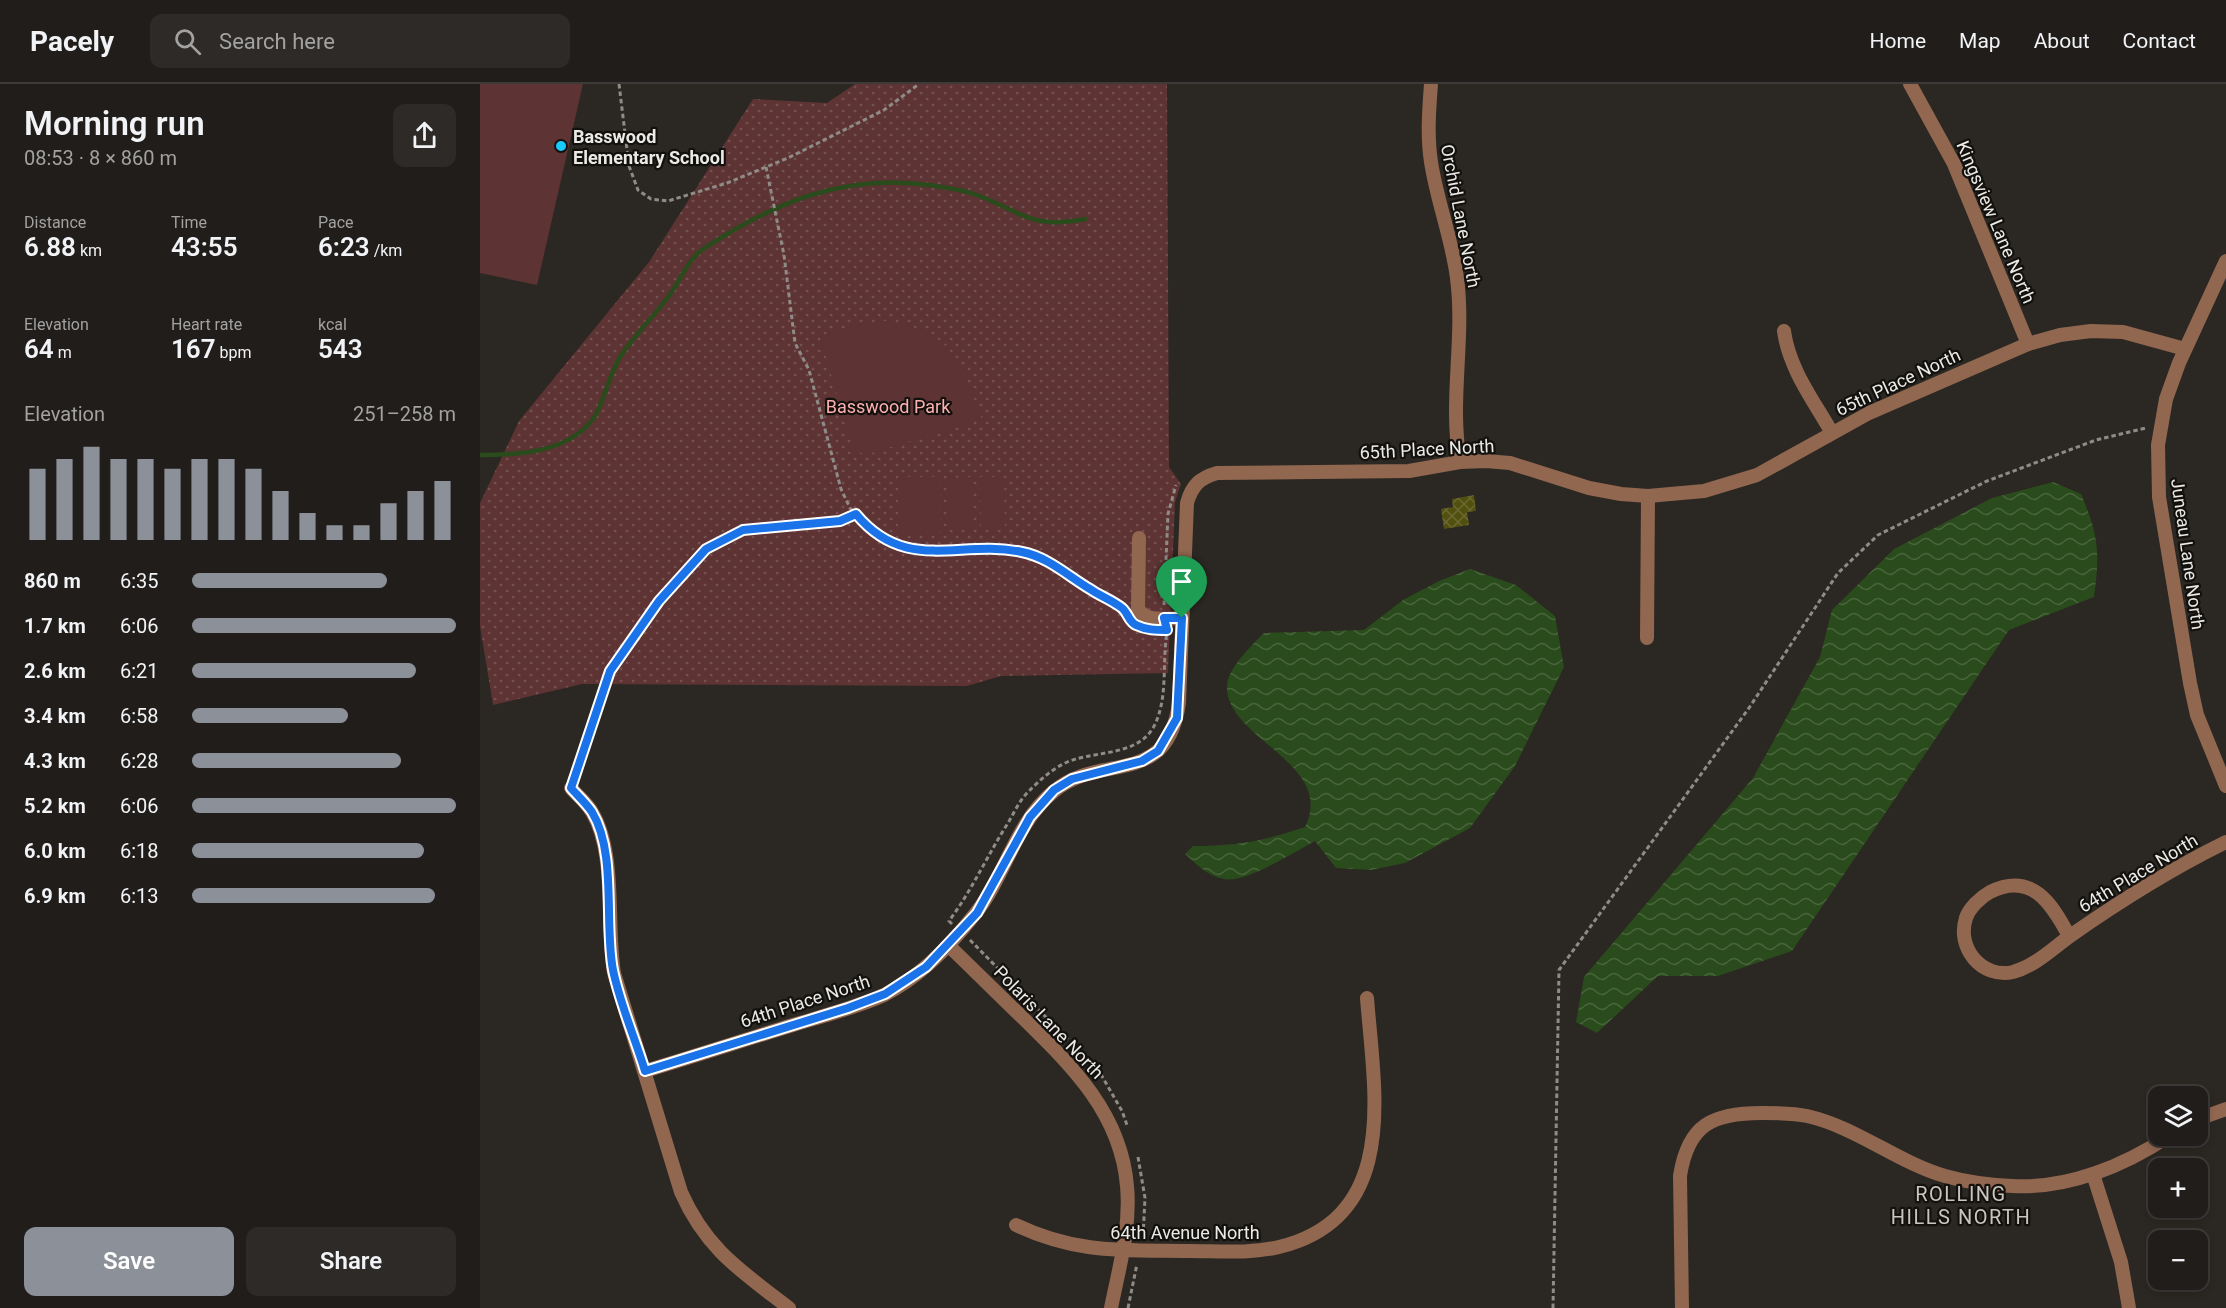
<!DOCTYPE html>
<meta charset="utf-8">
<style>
:root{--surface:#201d1a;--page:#2d2a27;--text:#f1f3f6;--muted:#a2a2a2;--line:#3d3b39;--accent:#8c9099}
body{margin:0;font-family:Roboto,sans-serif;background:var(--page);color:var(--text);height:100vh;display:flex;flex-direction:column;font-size:22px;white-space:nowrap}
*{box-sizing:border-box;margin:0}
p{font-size:20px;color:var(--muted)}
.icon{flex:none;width:33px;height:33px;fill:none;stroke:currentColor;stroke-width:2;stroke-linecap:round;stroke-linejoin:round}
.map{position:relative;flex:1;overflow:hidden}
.details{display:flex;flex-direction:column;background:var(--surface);width:480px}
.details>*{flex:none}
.buttons{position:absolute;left:1668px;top:1002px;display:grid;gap:12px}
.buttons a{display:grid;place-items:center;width:60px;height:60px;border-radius:12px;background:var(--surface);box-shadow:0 3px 9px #0003,0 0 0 2px var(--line);font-size:30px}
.pin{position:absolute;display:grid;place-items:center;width:51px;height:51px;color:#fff;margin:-62px -26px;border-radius:50% 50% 50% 0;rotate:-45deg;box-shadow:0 0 6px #0007}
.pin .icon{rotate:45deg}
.round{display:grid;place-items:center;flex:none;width:63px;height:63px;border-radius:12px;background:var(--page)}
.overview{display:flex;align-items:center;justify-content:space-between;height:102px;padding:0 24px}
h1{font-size:33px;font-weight:600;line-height:45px}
.figures{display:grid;grid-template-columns:repeat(3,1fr);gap:9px;height:102px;padding:6px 24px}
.figures div{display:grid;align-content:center}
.figures b{font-size:26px;font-weight:600}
.figures small{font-size:16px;font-weight:400}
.figures p{font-size:16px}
.chart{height:168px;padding:12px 24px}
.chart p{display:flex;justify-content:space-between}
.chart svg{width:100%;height:108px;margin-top:6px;stroke:var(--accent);stroke-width:6}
.primary-button{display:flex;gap:12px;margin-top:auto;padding:12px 24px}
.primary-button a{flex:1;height:69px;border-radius:12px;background:var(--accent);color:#fff;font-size:24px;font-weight:600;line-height:69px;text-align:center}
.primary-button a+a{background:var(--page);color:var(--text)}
ul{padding:0 24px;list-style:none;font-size:20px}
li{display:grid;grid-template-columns:96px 72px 1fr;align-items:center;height:45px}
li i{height:15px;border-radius:8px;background:var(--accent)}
header{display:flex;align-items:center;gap:36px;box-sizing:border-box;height:84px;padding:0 30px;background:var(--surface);border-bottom:2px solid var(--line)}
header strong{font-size:28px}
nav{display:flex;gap:33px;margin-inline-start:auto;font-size:21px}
.search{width:420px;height:54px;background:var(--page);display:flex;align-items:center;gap:15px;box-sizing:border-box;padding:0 21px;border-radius:12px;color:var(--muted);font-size:22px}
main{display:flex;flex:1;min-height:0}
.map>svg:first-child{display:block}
.green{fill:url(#green-dots)}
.pitch{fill:#5d3333}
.water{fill:url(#water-waves)}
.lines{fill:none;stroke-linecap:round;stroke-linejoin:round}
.stream{stroke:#2a4b1b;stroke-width:4.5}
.building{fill:url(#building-cross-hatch)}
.path{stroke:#8f8c88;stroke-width:3;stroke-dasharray:4.5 3;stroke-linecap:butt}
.minor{stroke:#916750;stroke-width:14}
.route-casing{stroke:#fff;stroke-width:12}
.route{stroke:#1a73e8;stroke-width:8}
.poi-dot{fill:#1acafc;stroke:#12110e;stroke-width:2}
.labels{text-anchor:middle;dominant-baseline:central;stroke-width:4.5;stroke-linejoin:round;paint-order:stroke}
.poi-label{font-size:18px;font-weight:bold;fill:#eceae7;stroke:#12110e;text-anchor:start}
.street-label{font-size:18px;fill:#eceae7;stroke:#12110e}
.park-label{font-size:18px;fill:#fdb0af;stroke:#12110e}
.neighbourhood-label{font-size:20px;letter-spacing:1.5px;fill:#c9c4be;stroke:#12110e}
</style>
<header>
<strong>Pacely</strong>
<div class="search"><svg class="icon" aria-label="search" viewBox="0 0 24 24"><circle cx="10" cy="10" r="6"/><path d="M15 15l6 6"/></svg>Search here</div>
<nav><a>Home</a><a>Map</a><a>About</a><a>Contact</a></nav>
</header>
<main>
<section class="details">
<div class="overview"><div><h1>Morning run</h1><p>08:53 · 8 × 860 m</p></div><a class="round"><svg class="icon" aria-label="share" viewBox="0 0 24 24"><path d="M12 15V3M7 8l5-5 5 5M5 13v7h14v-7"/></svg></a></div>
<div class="figures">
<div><p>Distance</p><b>6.88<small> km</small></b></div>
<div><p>Time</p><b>43:55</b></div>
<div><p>Pace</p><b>6:23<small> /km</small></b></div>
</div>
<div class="figures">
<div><p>Elevation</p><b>64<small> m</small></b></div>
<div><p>Heart rate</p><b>167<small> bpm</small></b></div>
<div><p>kcal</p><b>543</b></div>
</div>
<div class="chart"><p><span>Elevation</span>251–258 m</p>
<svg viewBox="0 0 160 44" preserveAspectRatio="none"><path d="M5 44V15M15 44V11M25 44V6M35 44V11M45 44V11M55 44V15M65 44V11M75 44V11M85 44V15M95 44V24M105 44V33M115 44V38M125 44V38M135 44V29M145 44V24M155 44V20"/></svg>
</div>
<ul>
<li><b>860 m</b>6:35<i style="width:74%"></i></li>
<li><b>1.7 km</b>6:06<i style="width:100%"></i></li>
<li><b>2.6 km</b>6:21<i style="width:85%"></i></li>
<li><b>3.4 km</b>6:58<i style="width:59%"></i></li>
<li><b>4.3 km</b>6:28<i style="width:79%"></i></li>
<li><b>5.2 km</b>6:06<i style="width:100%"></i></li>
<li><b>6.0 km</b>6:18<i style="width:88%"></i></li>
<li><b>6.9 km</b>6:13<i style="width:92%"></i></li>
</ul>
<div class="primary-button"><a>Save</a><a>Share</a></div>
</section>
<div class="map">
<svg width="1746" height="1224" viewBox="0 0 1746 1224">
<defs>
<pattern id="green-dots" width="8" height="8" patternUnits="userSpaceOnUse" patternTransform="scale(1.5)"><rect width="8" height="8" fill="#5d3333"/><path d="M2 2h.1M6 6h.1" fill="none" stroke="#745151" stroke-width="1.8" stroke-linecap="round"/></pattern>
<pattern id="water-waves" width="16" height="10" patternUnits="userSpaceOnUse" patternTransform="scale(1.5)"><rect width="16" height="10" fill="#2a4b1b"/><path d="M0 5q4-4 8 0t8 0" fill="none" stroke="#49653c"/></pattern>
<pattern id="building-cross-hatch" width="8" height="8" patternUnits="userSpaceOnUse" patternTransform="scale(1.5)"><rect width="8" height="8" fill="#52500e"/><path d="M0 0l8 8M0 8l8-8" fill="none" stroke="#6b6931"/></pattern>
</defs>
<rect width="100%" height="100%" fill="#2b2722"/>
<polygon class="green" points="375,0 687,0 689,383 701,400 695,418 688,589 521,592 487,602 102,600 13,621 0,542 0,419 39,337 169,178 273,15 347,19"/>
<g class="pitch">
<polygon points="0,0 103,0 57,201 0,189"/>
<path d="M405,237C473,247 480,276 502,335L385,371L373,365L340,253L381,240Z"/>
<rect x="418" y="393" width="42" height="55"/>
<polygon points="492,393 492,446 468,446 468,394"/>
<polygon points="500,393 524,393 525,446 501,446"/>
</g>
<g class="water">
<path d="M1573,398L1601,410C1619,452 1620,469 1614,513L1529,546L1312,867L1238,892H1178L1117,949L1096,938L1104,893L1273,694L1340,573L1352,526L1414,465L1512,414Z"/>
<path d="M990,485L1036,501L1075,532L1084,583L1035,682L990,744L925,779L891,786L856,784L835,757C816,767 765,800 744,795C728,792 717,781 705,770L713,762C756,762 784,757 825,743C857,679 744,655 747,601C748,584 772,561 784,549L884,546L923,516L959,497Z"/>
</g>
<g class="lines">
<path class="stream" d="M0,371C38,371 87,369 113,335C123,321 129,291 140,273C154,252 173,233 188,213C199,199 208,175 223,165C293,119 364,89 449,101C463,103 480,105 494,110C542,127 548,146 605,135"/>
</g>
<polygon class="building" points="994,411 996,427 987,428 989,441 964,445 961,425 973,423 972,415"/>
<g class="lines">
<g class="path">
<polyline points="139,0 149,82 158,106 171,115 188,117 247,99 308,74 404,26 439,0"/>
<polyline points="286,83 304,171 315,259 329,286 361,405 370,424 402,455 421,463 480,467 515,465 542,468 563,474 644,525"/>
<polyline points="684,521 688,430 696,401"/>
<polyline points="95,691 130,587 179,517 226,465 263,446 360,437 376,430"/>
<path d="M472,840L469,837C492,806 507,772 528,739C534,729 539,717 548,708C561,695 577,680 596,675C623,667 663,670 676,638C688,610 682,578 687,548"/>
<polyline points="490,856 619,987 642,1027 647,1041"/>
<polyline points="658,1073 665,1114 663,1153"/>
<polyline points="648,1224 657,1180"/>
<polyline points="1073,1224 1079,886 1269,624 1358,489 1398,451 1507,397 1616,356 1666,344"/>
</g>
<g class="minor">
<path d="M951,0C949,26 947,52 951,78C957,117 972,155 977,194C985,256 969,316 980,378"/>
<polyline points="1430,0 1474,80 1548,260"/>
<polyline points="1746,177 1699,279 1686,315 1678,361 1679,413 1710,599 1717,631 1746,702"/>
<path d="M1304,247C1309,285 1334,317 1352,349"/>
<path d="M659,454L658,525C667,539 687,534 702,534"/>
<polyline points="1167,554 1168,412"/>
<path d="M91,704C97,711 107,719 112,728C137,770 126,841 134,889L201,1108C226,1165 261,1187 309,1224"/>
<path d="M1589,852C1572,820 1552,787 1510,808C1501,813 1489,824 1486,834C1476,864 1502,895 1533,888C1555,882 1572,865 1590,852C1640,817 1691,785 1746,758"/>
<path d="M469,862C494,886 519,911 544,935C593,983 641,1030 647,1102C651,1143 639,1184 631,1224"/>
<path d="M165,987C215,972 264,956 313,941C343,932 375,924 404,911C440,893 470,862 495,830C525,793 535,739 573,708C620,667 687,706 699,619L707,419C712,401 720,394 737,389L929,387L980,378L1006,377L1030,379L1109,404L1141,410L1168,412L1224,407L1277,391L1389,329L1548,260L1580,251L1611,247L1643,248L1705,265"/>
<polyline points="1718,1035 1746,1025"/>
<polyline points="1613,1090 1641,1178 1649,1224"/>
<path d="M536,1141C597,1170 643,1166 709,1167C738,1167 770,1170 799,1163C921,1133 894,1007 887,914"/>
<path d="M1202,1224L1200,1092C1208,1040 1233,1029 1282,1029C1297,1029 1313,1029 1327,1032C1376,1043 1417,1078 1465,1092C1486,1098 1510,1101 1532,1102C1588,1105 1644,1082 1689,1052"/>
</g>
</g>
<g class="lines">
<defs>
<path id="route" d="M376,430C426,490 479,455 542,468C568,473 588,492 610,505C620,512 632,516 642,524C648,529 649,538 656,541C666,546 676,546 687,546L684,534H702L697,634L678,667L662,677L592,695L574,706L550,733L497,829L446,883L405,910L368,924L165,987C155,954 140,920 133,886C124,840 137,769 112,728C106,719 97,711 91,704L130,587L179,517L226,465L263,446L360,437Z"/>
</defs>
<use href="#route" class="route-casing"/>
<use href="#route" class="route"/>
</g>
<circle class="poi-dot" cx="81" cy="62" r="6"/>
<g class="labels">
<g class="poi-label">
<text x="93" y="52">Basswood<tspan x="93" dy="21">Elementary School</tspan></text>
</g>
<g class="street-label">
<text transform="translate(981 132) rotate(79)">Orchid Lane North</text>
<text transform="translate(1516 138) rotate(67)">Kingsview Lane North</text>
<text transform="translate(1418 298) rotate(-25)">65th Place North</text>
<text transform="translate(947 365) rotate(-3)">65th Place North</text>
<text transform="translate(1708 470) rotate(82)">Juneau Lane North</text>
<text transform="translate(1658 789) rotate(-31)">64th Place North</text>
<text transform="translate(325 917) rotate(-18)">64th Place North</text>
<text transform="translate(569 938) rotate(46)">Polaris Lane North</text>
<text x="705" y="1148">64th Avenue North</text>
</g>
<g class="park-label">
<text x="408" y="322">Basswood Park</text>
</g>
<g class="neighbourhood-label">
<text x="1481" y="1110">ROLLING<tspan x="1481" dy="23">HILLS NORTH</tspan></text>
</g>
</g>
</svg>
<div class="buttons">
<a><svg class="icon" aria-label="layers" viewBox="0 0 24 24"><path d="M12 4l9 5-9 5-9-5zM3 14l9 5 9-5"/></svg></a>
<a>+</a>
<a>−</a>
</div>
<div class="pin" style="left:702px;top:534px;background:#1e9e55"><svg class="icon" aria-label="arrive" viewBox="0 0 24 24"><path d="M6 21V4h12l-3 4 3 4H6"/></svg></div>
</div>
</main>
